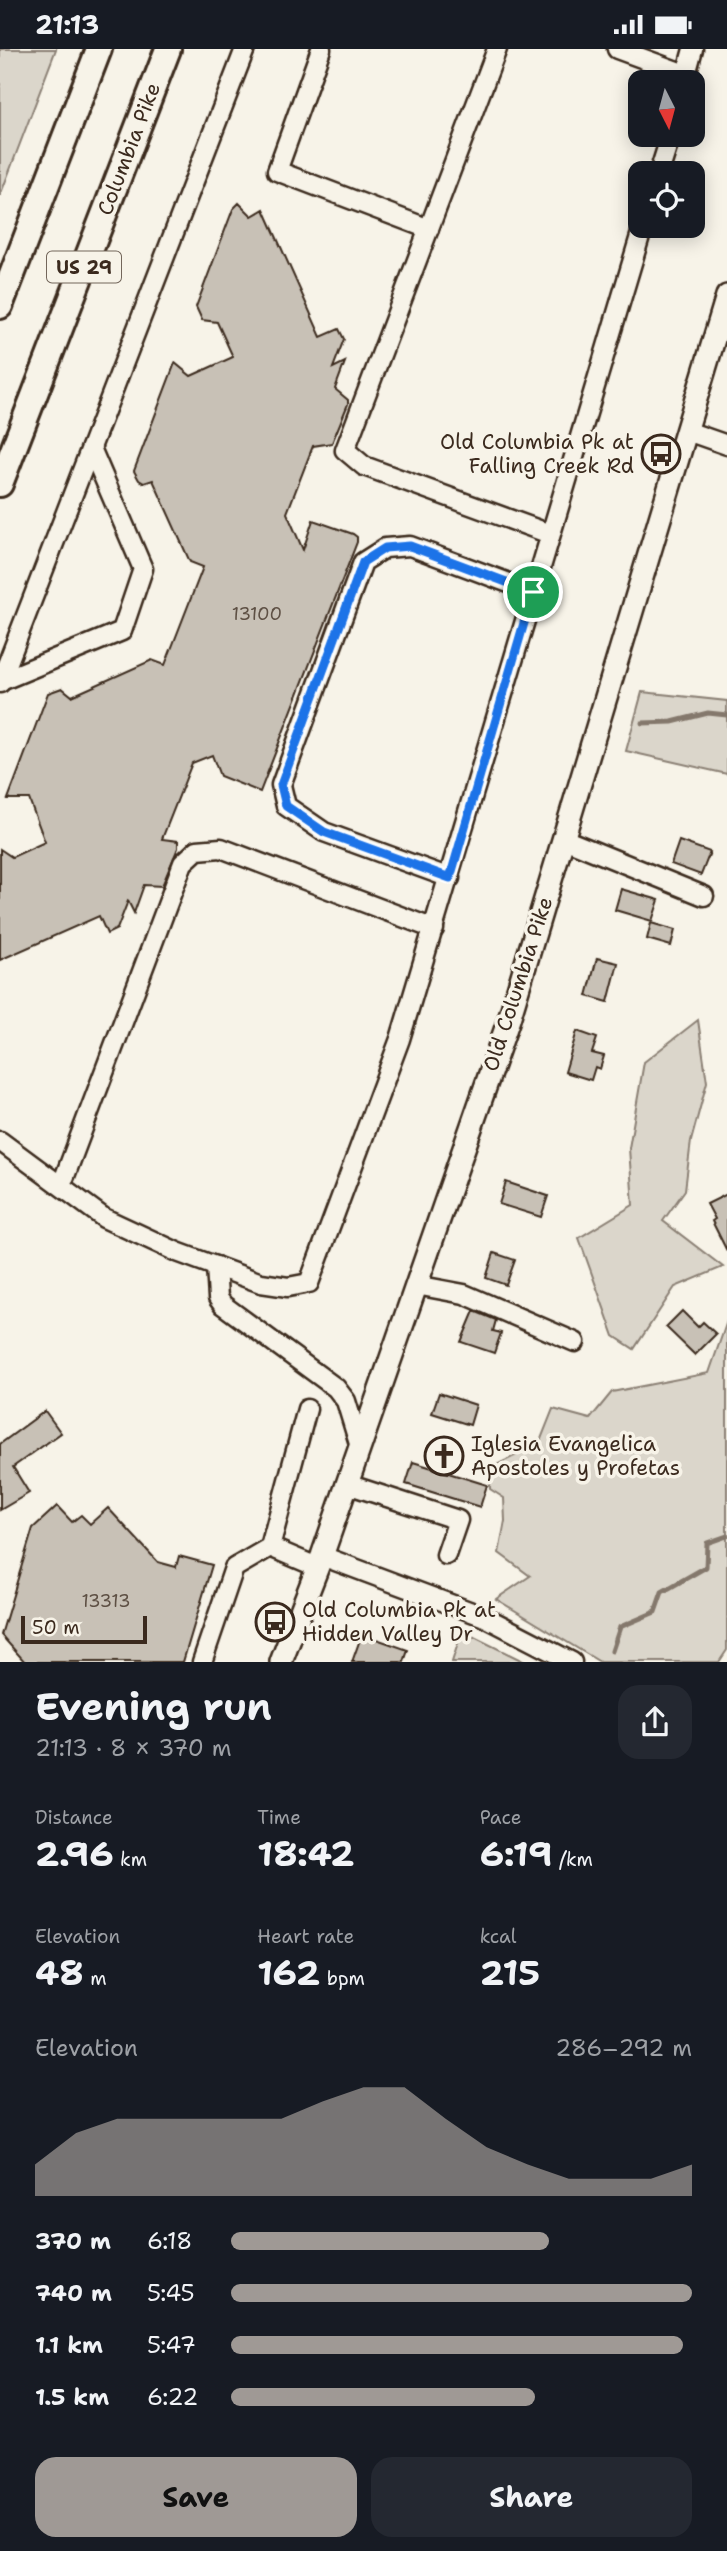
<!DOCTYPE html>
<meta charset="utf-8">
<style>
:root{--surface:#171b24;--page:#242831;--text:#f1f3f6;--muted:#9ea1a6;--accent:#9f9995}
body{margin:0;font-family:"Shantell Sans",sans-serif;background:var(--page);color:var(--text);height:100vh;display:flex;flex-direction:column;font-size:26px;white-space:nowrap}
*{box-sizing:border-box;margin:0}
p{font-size:23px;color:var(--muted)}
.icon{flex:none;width:38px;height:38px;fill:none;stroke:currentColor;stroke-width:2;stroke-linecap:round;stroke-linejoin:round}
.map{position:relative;height:1613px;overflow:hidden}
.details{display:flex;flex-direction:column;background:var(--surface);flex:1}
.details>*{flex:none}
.needle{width:46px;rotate:174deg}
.tools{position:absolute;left:628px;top:21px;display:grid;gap:14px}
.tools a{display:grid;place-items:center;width:77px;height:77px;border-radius:14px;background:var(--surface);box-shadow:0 4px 18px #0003;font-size:35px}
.scale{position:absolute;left:21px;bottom:18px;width:126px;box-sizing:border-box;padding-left:7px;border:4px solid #3b2a1e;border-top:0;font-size:19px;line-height:24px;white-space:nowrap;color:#3b2a1e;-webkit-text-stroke:5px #f7f3e8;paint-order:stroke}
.pin{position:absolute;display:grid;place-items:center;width:60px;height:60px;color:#fff;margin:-30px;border:4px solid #fff;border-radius:50%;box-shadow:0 2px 7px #0007}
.round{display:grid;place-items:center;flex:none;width:74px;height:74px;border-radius:21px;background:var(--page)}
.summary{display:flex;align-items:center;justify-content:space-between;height:119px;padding:0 35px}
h1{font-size:38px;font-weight:700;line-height:52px}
.metrics{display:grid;grid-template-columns:repeat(3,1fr);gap:10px;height:119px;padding:7px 35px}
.metrics div{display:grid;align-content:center}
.metrics b{font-size:35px;font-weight:700}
.metrics small{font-size:19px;font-weight:400}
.metrics p{font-size:19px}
.chart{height:196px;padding:14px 35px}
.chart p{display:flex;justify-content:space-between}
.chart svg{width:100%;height:126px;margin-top:7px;fill:var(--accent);opacity:.7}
.cta{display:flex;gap:14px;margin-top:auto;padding:14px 35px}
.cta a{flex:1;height:80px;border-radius:21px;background:var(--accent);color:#111;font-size:28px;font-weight:700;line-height:80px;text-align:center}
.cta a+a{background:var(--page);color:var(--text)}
ul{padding:0 35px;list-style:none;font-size:23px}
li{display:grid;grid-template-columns:112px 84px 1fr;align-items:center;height:52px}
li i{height:18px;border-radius:9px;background:var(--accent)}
.status{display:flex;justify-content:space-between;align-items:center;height:49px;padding:0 35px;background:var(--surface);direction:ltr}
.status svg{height:19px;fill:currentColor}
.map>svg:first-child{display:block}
.green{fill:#dbd6cb;stroke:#8b8074;stroke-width:2}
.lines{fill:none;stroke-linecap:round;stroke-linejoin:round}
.stream{stroke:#84786c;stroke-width:5}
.building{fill:#c8c1b6;stroke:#3b2a1e;stroke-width:2}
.minor-casing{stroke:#3b2a1e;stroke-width:23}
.major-casing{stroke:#3b2a1e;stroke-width:26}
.highway-casing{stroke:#3b2a1e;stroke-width:30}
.minor{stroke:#f7f3e8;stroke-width:18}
.major{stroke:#f7f3e8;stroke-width:21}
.highway{stroke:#f7f3e8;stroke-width:24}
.route-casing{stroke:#fff;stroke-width:14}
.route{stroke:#1a73e8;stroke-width:9}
.labels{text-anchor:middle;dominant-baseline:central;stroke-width:7;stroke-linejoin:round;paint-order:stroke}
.number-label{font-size:18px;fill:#5e5044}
.shield{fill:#f7f3e8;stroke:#73665b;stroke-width:2}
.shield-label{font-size:19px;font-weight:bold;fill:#3b2a1e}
.street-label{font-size:21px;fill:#3b2a1e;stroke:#f7f3e8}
.poi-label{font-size:21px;fill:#3b2a1e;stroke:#f7f3e8;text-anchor:start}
</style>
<div class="status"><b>21:13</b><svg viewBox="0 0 49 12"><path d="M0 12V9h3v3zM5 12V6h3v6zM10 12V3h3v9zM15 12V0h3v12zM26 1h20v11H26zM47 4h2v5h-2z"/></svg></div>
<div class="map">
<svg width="727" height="1613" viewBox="0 0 727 1613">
<rect width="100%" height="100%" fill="#f7f3e8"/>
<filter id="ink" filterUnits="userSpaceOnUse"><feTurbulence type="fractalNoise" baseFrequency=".0143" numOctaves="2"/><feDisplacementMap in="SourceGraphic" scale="14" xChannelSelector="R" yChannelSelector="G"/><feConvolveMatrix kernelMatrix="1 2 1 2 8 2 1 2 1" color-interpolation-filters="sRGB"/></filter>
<g filter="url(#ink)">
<g class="green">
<polygon points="0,0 56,0 0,147"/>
<polygon points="642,643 727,652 727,725 626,702"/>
<polygon points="698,971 707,1033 691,1092 685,1141 663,1172 723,1218 675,1238 634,1300 614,1287 579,1189 633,1156 629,1099 644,1013"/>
<polygon points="727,1272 727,1601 719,1613 600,1613 496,1550 530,1527 499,1504 505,1472 504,1449 490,1440 490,1419 539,1395 553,1360 590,1370 612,1343 709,1324"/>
<polygon points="462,1582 525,1613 452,1613"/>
</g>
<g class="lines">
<g class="stream">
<polyline points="642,674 672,673 708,664 727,666"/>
<polyline points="612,1602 620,1578 655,1563 662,1543 706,1518 707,1494 727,1487"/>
</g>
</g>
<g class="building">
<polygon points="239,154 252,167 264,160 321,288 339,280 344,290 333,319 345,313 335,340 348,351 348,355 332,394 313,397 287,464 303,501 313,471 353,485 357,488 357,493 260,743 220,727 212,706 192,714 162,790 178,792 178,799 162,837 144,836 134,864 128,852 117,880 107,885 99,867 0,911 0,800 12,808 45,793 29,750 8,750 48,644 62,639 72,647 152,611 165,616 203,518 190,513 153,431 144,434 139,431 134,422 175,314 191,327 233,308 217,273 202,271 196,258 233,160"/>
<polygon points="679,792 710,803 701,826 671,815"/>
<polygon points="621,840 659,851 652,872 615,861"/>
<polygon points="651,874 675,881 671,897 647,890"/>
<polygon points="597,909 618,914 608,953 587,947"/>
<polygon points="577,982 597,989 592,1004 604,1007 600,1020 595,1018 591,1031 565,1023"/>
<polygon points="506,1133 548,1147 541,1168 499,1155"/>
<polygon points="727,1145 727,1202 712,1172 715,1170 707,1155"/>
<polygon points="494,1204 515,1211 506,1236 486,1229"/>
<polygon points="474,1262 496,1271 493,1282 501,1284 494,1304 461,1293"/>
<polygon points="682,1262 698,1278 703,1273 716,1285 695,1306 666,1278"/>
<polygon points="439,1344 476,1356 470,1376 432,1364"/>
<polygon points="45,1362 61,1384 13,1418 29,1444 0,1461 0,1395"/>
<polygon points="413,1413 487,1436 480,1458 406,1435"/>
<polygon points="57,1457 72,1473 81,1466 90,1475 108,1459 158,1513 176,1518 179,1507 212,1516 183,1613 25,1613 1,1586 33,1479"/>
<polygon points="362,1585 408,1601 404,1613 352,1613"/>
</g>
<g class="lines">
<defs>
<g id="minor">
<polyline points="321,0 277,122 429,180"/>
<polyline points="497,0 345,401 364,417 550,485"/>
<polyline points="617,0 685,25"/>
<polyline points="684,33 693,0"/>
<polyline points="659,124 671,86"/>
<polyline points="687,382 727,396"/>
<polyline points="1,632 122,582 143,520 91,399"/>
<polyline points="0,634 245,0"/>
<polyline points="564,790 704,847"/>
<polyline points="450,829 324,783 286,757 281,736 363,513 385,499 410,497 533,543"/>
<polyline points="0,1092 104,1169 177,1203 261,1234 288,1238 309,1234 400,990 643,177"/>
<polyline points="59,1135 65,1127 183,814 197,801 221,799 434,880"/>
<polyline points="216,1217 218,1249 223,1256 336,1339 346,1352 360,1398"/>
<polyline points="416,1236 464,1245 575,1293"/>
<polyline points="307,1360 270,1498 317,1518"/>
<polyline points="347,1435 458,1471 446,1506"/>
<polyline points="322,1507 485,1568 572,1613"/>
<polyline points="202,1613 234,1519 270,1498"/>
</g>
<polyline id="major" points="281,1613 322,1507 509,970 727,247"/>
<g id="highway">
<polyline points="0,257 99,0"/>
<polyline points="0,435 168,0"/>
</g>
</defs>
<use href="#minor" class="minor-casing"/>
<use href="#major" class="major-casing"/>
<use href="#highway" class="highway-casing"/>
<use href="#minor" class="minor"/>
<use href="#major" class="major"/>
<use href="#highway" class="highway"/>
</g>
</g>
<g class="lines" filter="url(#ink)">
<defs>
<polygon id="route" points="410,497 533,543 450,829 324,783 286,757 281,736 363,513 385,499"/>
</defs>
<use href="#route" class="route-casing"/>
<use href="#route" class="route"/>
</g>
<defs>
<symbol id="bus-ring" viewBox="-11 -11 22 22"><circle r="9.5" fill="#f7f3e8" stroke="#3b2a1e" stroke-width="1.5"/><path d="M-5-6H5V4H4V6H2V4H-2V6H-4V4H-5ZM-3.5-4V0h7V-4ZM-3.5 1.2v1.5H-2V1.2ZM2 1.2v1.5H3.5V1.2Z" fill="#3b2a1e"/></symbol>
<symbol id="church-ring" viewBox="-11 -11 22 22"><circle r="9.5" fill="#f7f3e8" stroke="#3b2a1e" stroke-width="1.5"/><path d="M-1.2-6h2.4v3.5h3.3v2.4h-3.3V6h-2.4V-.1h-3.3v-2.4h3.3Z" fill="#3b2a1e"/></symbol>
</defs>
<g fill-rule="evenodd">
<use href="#bus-ring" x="639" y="383" width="44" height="44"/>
<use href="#church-ring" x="422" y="1385" width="44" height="44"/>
<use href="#bus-ring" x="253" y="1551" width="44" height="44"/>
</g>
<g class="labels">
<g class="number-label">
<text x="257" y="565">13100</text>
<text x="106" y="1552">13313</text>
</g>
<rect class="shield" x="47" y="202.5" width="74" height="31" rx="5"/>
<g class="shield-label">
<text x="84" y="218">US 29</text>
</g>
<g class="street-label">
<text transform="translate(129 100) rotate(-69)">Columbia Pike</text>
<text transform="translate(518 935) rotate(-72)">Old Columbia Pike</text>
</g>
<g class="poi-label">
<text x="634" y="393" text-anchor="end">Old Columbia Pk at<tspan x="634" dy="24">Falling Creek Rd</tspan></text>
<text x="471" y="1395">Iglesia Evangelica<tspan x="471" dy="24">Apostoles y Profetas</tspan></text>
<text x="302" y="1561">Old Columbia Pk at<tspan x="302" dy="24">Hidden Valley Dr</tspan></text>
</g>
</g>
</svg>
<div class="tools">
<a><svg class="needle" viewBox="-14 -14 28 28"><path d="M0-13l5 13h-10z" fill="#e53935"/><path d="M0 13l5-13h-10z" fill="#9ea1a6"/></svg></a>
<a><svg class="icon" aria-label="locate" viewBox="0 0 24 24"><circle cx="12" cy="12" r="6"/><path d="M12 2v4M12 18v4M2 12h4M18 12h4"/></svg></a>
</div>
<div class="scale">50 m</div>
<div class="pin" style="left:533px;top:543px;background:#1e9e55"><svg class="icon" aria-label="arrive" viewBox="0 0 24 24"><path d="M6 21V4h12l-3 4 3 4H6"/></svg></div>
</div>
<section class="details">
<div class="summary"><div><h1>Evening run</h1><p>21:13 · 8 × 370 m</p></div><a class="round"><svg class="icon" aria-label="share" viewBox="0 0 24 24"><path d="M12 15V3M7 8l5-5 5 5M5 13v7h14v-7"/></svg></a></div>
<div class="metrics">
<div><p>Distance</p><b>2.96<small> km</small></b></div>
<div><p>Time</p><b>18:42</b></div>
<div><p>Pace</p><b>6:19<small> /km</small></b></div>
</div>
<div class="metrics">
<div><p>Elevation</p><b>48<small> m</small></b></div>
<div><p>Heart rate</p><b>162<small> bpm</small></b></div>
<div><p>kcal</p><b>215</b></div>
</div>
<div class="chart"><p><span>Elevation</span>286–292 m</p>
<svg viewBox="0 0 160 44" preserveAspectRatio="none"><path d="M0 44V33L10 22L20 17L30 17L40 17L50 17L60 17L70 11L80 6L90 6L100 17L110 27L120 33L130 38L140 38L150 38L160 33V44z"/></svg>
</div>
<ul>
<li><b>370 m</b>6:18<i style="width:69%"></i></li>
<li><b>740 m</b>5:45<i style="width:100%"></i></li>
<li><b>1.1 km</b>5:47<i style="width:98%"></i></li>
<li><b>1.5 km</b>6:22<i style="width:66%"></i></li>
</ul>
<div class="cta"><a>Save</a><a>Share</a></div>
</section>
